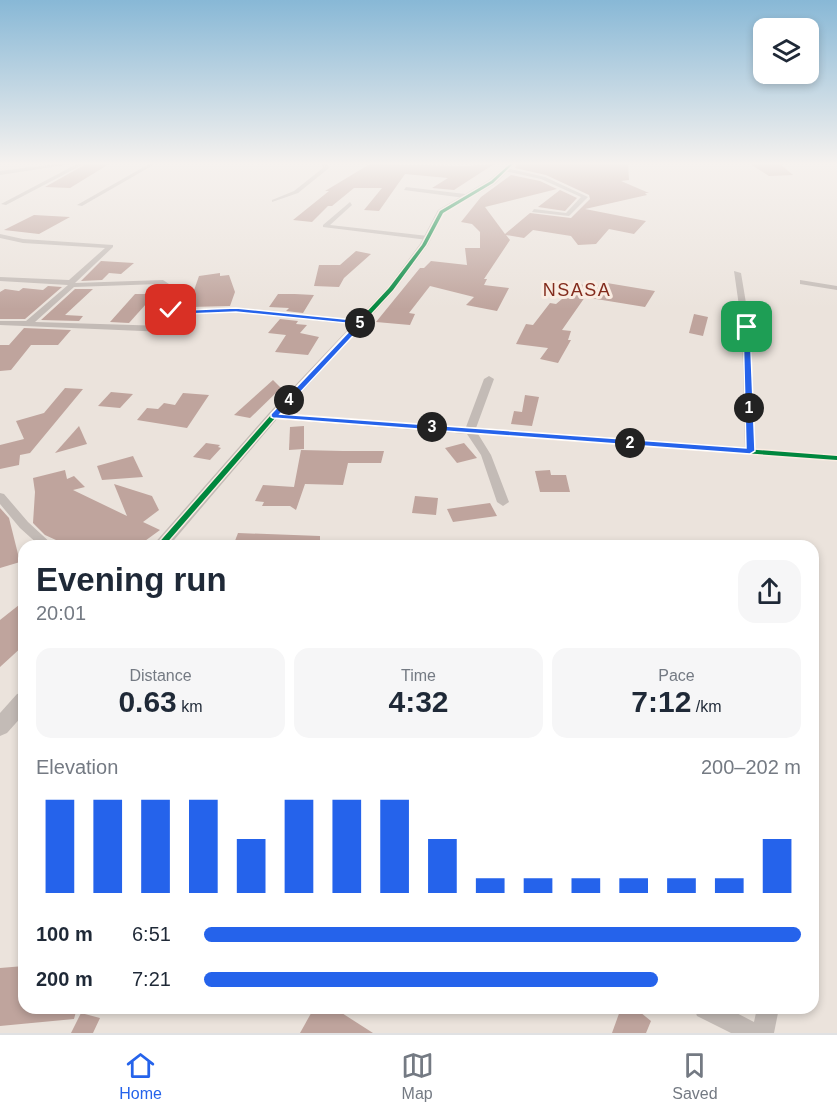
<!DOCTYPE html>
<meta charset="utf-8">
<style>
:root{--surface:#fff;--page:#f6f6f7;--text:#1f2937;--muted:#747a83;--line:#e0e1e3;--accent:#2563eb}
body{margin:0;font-family:Arial,sans-serif;background:var(--page);color:var(--text);height:100vh;display:flex;flex-direction:column;font-size:22px;white-space:nowrap}
*{box-sizing:border-box;margin:0}
p{font-size:20px;color:var(--muted)}
.icon{flex:none;width:33px;height:33px;fill:none;stroke:currentColor;stroke-width:2;stroke-linecap:round;stroke-linejoin:round}
.map{position:relative;flex:1;overflow:hidden}
.sheet{position:absolute;left:18px;top:540px;width:801px;height:474px;display:flex;flex-direction:column;background:var(--surface);border-radius:18px;box-shadow:0 3px 9px #0003}
.sheet>*{flex:none}
.tools{position:absolute;left:753px;top:18px;display:grid;gap:12px}
.tools a{display:grid;place-items:center;width:66px;height:66px;border-radius:12px;background:var(--surface);box-shadow:0 3px 9px #0003;font-size:30px}
.pin{position:absolute;display:grid;place-items:center;width:51px;height:51px;color:#fff;margin:-26px;border-radius:12px;box-shadow:0 3px 9px #0006}
.km{position:absolute;width:30px;height:30px;margin:-15px;border-radius:50%;background:#222;color:#fff;font-size:16px;line-height:30px;text-align:center}
.round{display:grid;place-items:center;flex:none;width:63px;height:63px;border-radius:18px;background:var(--page)}
.headline{display:flex;align-items:center;justify-content:space-between;height:102px;padding:0 18px}
h1{font-size:33px;font-weight:700;line-height:45px}
.stats{display:grid;grid-template-columns:repeat(3,1fr);gap:9px;height:102px;padding:6px 18px}
.stats div{display:grid;align-content:center;border-radius:15px;background:var(--page);text-align:center}
.stats b{font-size:30px;font-weight:700}
.stats small{font-size:16px;font-weight:400}
.stats p{font-size:16px}
.chart{height:168px;padding:12px 18px}
.chart p{display:flex;justify-content:space-between}
.chart svg{width:100%;height:108px;margin-top:6px;stroke:var(--accent);stroke-width:6}
ul{padding:0 18px;list-style:none;font-size:20px}
li{display:grid;grid-template-columns:96px 72px 1fr;align-items:center;height:45px}
li i{height:15px;border-radius:8px;background:var(--accent)}
.tabs{display:flex;justify-content:space-around;align-items:center;height:84px;border-top:2px solid var(--line);background:var(--surface);font-size:16px;color:var(--muted)}
.tabs a{display:grid;justify-items:center;gap:3px}
.tabs .active{color:var(--accent)}
.map>svg:first-child{display:block}
.building{fill:#bfa49d}
.lines{fill:none;stroke-linecap:round;stroke-linejoin:round}
.minor{fill:#c3bbb6;fill-rule:evenodd}
.tertiary{fill:#c3bbb6;fill-rule:evenodd}
.cycleway-casing{stroke:#f9ece2;stroke-width:3}
.cycleway{fill:#00873e;fill-rule:evenodd}
.route{fill:#2563eb;stroke:#fff;stroke-width:1.5}
.labels{text-anchor:middle;dominant-baseline:central;stroke-width:6;stroke-linejoin:round;paint-order:stroke}
.far-quarter-label{font-size:18px;letter-spacing:1.5px;fill:#832b1c;stroke:#f9ece2}
</style>
<div class="map">
<svg width="837" height="1033" viewBox="0 0 837 1033">
<rect width="100%" height="100%" fill="#ebe3dc"/>
<g class="building">
<polygon points="86,164 109,164 70,188 45,187"/>
<polygon points="370,164 466,166 494,164 454,190 432,188 448,178 405,174 379,211 364,210 382,188 354,188 332,206 328,206 312,222 293,220 329,191 325,191"/>
<polygon points="517,164 628,164 629,180 621,181 649,193 645,193 647,195 585,209 646,221 634,234 609,229 596,244 578,245 571,236 533,230 524,238 506,235 510,240 484,279 487,279 484,285 509,288 497,311 466,305 474,297 430,286 409,313 415,314 410,325 376,322 420,268 424,268 431,261 467,265 465,248 480,248 480,232 472,224 461,222 481,197 511,175 540,181 557,189 485,207 505,234 530,213 571,218 590,199 589,195 546,175 515,168"/>
<polygon points="750,164 780,164 793,175 769,176"/>
<polygon points="560,190 577,198 565,211 538,207"/>
<polygon points="34,215 70,217 39,234 4,230"/>
<polygon points="356,251 371,254 344,278 339,287 314,286 319,265 340,265"/>
<polygon points="101,261 134,263 121,274 109,273 102,280 81,281"/>
<polygon points="220,273 220,276 229,275 235,292 230,306 190,307 189,297 192,296 199,276"/>
<polygon points="601,282 655,291 645,307 590,298"/>
<polygon points="580,284 592,287 562,330 571,331 568,340 571,340 558,363 540,359 548,348 516,344 526,324 533,325 550,303 556,304"/>
<polygon points="48,286 62,287 25,319 0,319 0,292 5,289 19,291 23,288 43,290"/>
<polygon points="75,289 93,289 65,315 83,316 79,321 41,320"/>
<polygon points="135,294 155,294 129,323 110,322"/>
<polygon points="278,294 295,294 314,295 303,313 286,311 289,308 269,307"/>
<polygon points="694,314 708,317 703,336 689,333"/>
<polygon points="280,319 298,321 296,324 307,325 300,333 319,337 308,355 275,352 286,335 268,333"/>
<polygon points="24,328 71,330 58,345 31,345 11,370 0,371 0,345 9,345"/>
<polygon points="273,380 281,388 250,418 234,415"/>
<polygon points="65,388 83,389 30,453 20,455 19,465 0,469 0,445 24,439 16,421 44,413"/>
<polygon points="111,392 133,394 120,408 98,406"/>
<polygon points="183,393 209,395 187,428 137,420 147,408 158,409 164,403 175,405"/>
<polygon points="525,395 539,397 532,426 511,424 514,411 522,412"/>
<polygon points="79,426 87,444 55,453"/>
<polygon points="304,426 304,449 289,450 290,427"/>
<polygon points="206,443 220,445 218,447 221,448 210,460 193,457"/>
<polygon points="464,443 477,458 457,463 445,448"/>
<polygon points="301,450 343,451 384,451 381,463 348,463 343,485 305,484 296,510 290,506 262,506 264,502 255,501 263,485 294,487"/>
<polygon points="133,456 143,477 102,480 97,466"/>
<polygon points="65,470 67,479 74,476 85,487 73,490 127,516 114,484 152,496 159,510 143,522 160,530 138,546 69,546 45,535 33,523 35,492 33,478"/>
<polygon points="550,470 551,475 566,475 570,492 540,492 535,471"/>
<polygon points="415,496 438,498 436,515 412,513"/>
<polygon points="490,503 497,516 453,522 447,509"/>
<polygon points="0,508 9,518 20,562 0,568"/>
<polygon points="238,533 320,536 320,546 233,546"/>
<polygon points="24,601 24,645 0,667 0,620"/>
<polygon points="24,966 24,1008 77,1008 74,1019 0,1026 0,968"/>
<polygon points="314,1008 334,1008 373,1033 300,1033"/>
<polygon points="621,1008 635,1008 651,1021 646,1033 612,1033"/>
<polygon points="81,1013 100,1018 93,1033 71,1033"/>
</g>
<g class="lines">
<g class="minor">
<polygon points="56,164 72,164 0,175 0,171"/>
<polygon points="77,164 84,164 6,205 1,204"/>
<polygon points="149,164 155,164 82,206 77,205"/>
<polygon points="321,164 327,164 329,168 298,193 272,202 272,200 294,191 323,168"/>
<polygon points="506,168 545,177 588,197 569,216 532,212 534,209 566,213 581,197 541,179 504,171"/>
<polygon points="406,187 465,194 468,196 465,198 404,190"/>
<polygon points="350,202 352,205 330,225 428,236 431,238 428,240 323,227 323,225"/>
<path d="M0,234L23,239L113,245V247L75,283L163,280L169,284L175,309L178,310L236,308L361,321L365,323L361,325L236,312L191,314L182,326L166,332L0,325V321H26L68,285L0,281V277L69,280L105,248L23,243L0,238ZM159,284L161,285L168,312L182,314L176,322L165,326L35,322L74,287Z"/>
<polygon points="734,271 741,273 750,327 755,449 837,455 837,461 478,434 491,455 509,502 503,506 497,502 481,455 467,434 273,419 268,416 273,413 466,427 484,379 489,376 494,379 476,428 745,448 742,327"/>
<polygon points="800,280 837,286 837,290 800,284"/>
<polygon points="0,493 4,494 28,522 54,546 40,546 20,528 0,504"/>
<polygon points="694,1008 727,1008 754,1022 757,1008 779,1008 774,1033 731,1033 697,1016"/>
</g>
<g class="tertiary">
<polygon points="508,164 515,164 495,184 444,213 428,245 394,291 277,419 169,546 152,546 269,413 388,287 420,244 438,210 489,180"/>
<polygon points="24,692 24,714 7,733 0,736 0,713 17,694"/>
</g>
<defs>
<polygon id="cycleway" points="510,164 513,164 493,183 443,213 426,245 393,290 278,414 837,456 837,460 275,418 164,546 156,546 271,415 389,288 422,245 440,211 491,181"/>
</defs>
<use href="#cycleway" class="cycleway-casing"/>
<use href="#cycleway" class="cycleway"/>
</g>
<linearGradient id="sky" x2="0" y2="1"><stop stop-color="#88b8d6"/><stop offset="0.53" stop-color="#f6f2ef"/><stop offset="1" stop-color="#f6f2ef" stop-opacity="0"/></linearGradient>
<rect width="837" height="309" fill="url(#sky)"/>
<polygon class="route" points="171,308 188,310 236,308 364,321 364,324 280,414 746,448 743,327 747,325 750,327 755,451 750,454 273,418 271,417 271,414 356,324 236,312 188,314 168,311"/>
<g class="labels">
<g class="far-quarter-label">
<text x="577" y="290">NSASA</text>
</g>
</g>
</svg>
<div class="tools">
<a><svg class="icon" aria-label="layers" viewBox="0 0 24 24"><path d="M12 4l9 5-9 5-9-5zM3 14l9 5 9-5"/></svg></a>
</div>
<div class="pin" style="left:747px;top:327px;background:#1e9e55"><svg class="icon" aria-label="arrive" viewBox="0 0 24 24"><path d="M6 21V4h12l-3 4 3 4H6"/></svg></div>
<div class="pin" style="left:171px;top:310px;background:#d93025"><svg class="icon" aria-label="check" viewBox="0 0 24 24"><path d="M5 12l5 5 9-10"/></svg></div>
<b class="km" style="left:749px;top:408px">1</b>
<b class="km" style="left:630px;top:443px">2</b>
<b class="km" style="left:432px;top:427px">3</b>
<b class="km" style="left:289px;top:400px">4</b>
<b class="km" style="left:360px;top:323px">5</b>
<section class="sheet">
<div class="headline"><div><h1>Evening run</h1><p>20:01</p></div><a class="round"><svg class="icon" aria-label="share" viewBox="0 0 24 24"><path d="M12 15V3M7 8l5-5 5 5M5 13v7h14v-7"/></svg></a></div>
<div class="stats">
<div><p>Distance</p><b>0.63<small> km</small></b></div>
<div><p>Time</p><b>4:32</b></div>
<div><p>Pace</p><b>7:12<small> /km</small></b></div>
</div>
<div class="chart"><p><span>Elevation</span>200–202 m</p>
<svg viewBox="0 0 160 44" preserveAspectRatio="none"><path d="M5 44V6M15 44V6M25 44V6M35 44V6M45 44V22M55 44V6M65 44V6M75 44V6M85 44V22M95 44V38M105 44V38M115 44V38M125 44V38M135 44V38M145 44V38M155 44V22"/></svg>
</div>
<ul>
<li><b>100 m</b>6:51<i style="width:100%"></i></li>
<li><b>200 m</b>7:21<i style="width:76%"></i></li>
</ul>
</section>
</div>
<nav class="tabs">
<a class="active"><svg class="icon" aria-label="home" viewBox="0 0 24 24"><path d="M3 11l9-7 9 7M6 9v11h12V9"/></svg>Home</a>
<a><svg class="icon" aria-label="map" viewBox="0 0 24 24"><path d="M3 6l6-2 6 2 6-2v14l-6 2-6-2-6 2zM9 4v14M15 6v14"/></svg>Map</a>
<a><svg class="icon" aria-label="saved" viewBox="0 0 24 24"><path d="M7 4h10v16l-5-4-5 4z"/></svg>Saved</a>
</nav>
